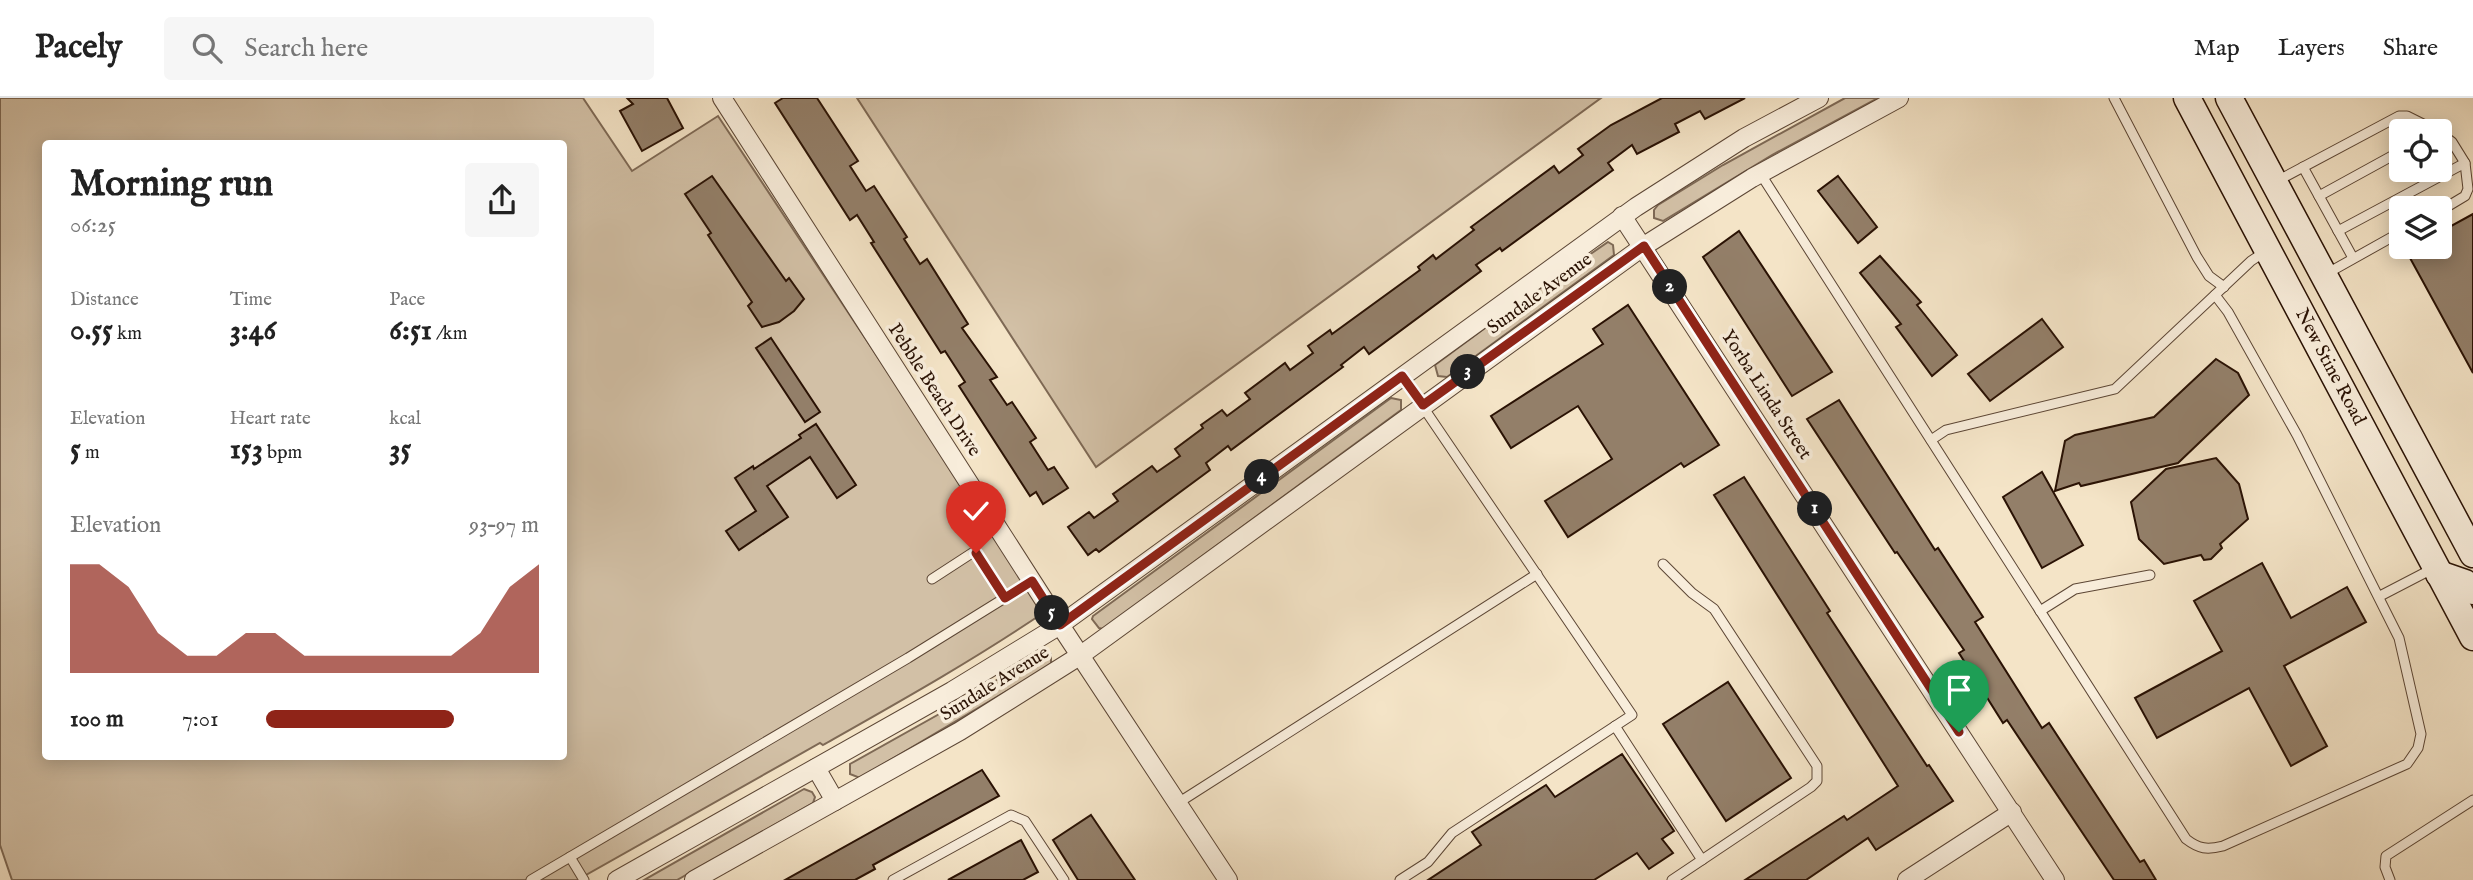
<!DOCTYPE html>
<meta charset="utf-8">
<style>
:root{--surface:#fff;--page:#f6f6f6;--text:#222;--muted:#767676;--line:#e0e0e0;--accent:#8f2418}
body{margin:0;font-family:"IM FELL English",serif;background:var(--page);color:var(--text);height:100vh;display:flex;flex-direction:column;font-size:26px;white-space:nowrap}
*{box-sizing:border-box;margin:0}
p{font-size:23px;color:var(--muted)}
.icon{flex:none;width:38px;height:38px;fill:none;stroke:currentColor;stroke-width:2;stroke-linecap:round;stroke-linejoin:round}
.map{position:relative;flex:1;overflow:hidden}
.drawer{position:absolute;left:42px;top:42px;width:525px;height:620px;display:flex;flex-direction:column;background:var(--surface);border-radius:7px;box-shadow:0 4px 18px #0003}
.drawer>*{flex:none}
.tools{position:absolute;left:2389px;top:21px;display:grid;gap:14px}
.tools a{display:grid;place-items:center;width:63px;height:63px;border-radius:7px;background:var(--surface);box-shadow:0 4px 18px #0003;font-size:35px}
.pin{position:absolute;display:grid;place-items:center;width:60px;height:60px;color:#fff;margin:-72px -30px;border-radius:50% 50% 50% 0;rotate:-45deg;box-shadow:0 0 7px #0007}
.pin .icon{rotate:45deg}
.km{position:absolute;width:35px;height:35px;margin:-18px;border-radius:50%;background:#222;color:#fff;font-size:19px;line-height:35px;text-align:center}
.round{display:grid;place-items:center;flex:none;width:74px;height:74px;border-radius:7px;background:var(--page)}
.overview{display:flex;align-items:center;justify-content:space-between;height:119px;padding:0 28px}
h1{font-size:38px;font-weight:700;line-height:52px}
.stats{display:grid;grid-template-columns:repeat(3,1fr);gap:10px;height:119px;padding:7px 28px}
.stats div{display:grid;align-content:center}
.stats b{font-size:30px;font-weight:700}
.stats small{font-size:19px;font-weight:400}
.stats p{font-size:19px}
.chart{height:196px;padding:14px 28px}
.chart p{display:flex;justify-content:space-between}
.chart svg{width:100%;height:126px;margin-top:7px;fill:var(--accent);opacity:.7}
ul{padding:0 28px;list-style:none;font-size:23px}
li{display:grid;grid-template-columns:112px 84px 1fr;align-items:center;height:52px}
li i{height:18px;border-radius:9px;background:var(--accent)}
header{display:flex;align-items:center;gap:42px;box-sizing:border-box;height:98px;padding:0 35px;background:var(--surface);border-bottom:2px solid var(--line)}
header strong{font-size:33px}
nav{display:flex;gap:38px;margin-inline-start:auto;font-size:24px}
.search{width:490px;height:63px;background:var(--page);display:flex;align-items:center;gap:18px;box-sizing:border-box;padding:0 24px;border-radius:7px;color:var(--muted);font-size:26px}
.map>svg:first-child{display:block}
.green{fill:#d2c0a6;stroke:#7e6955;stroke-width:2;fill-rule:evenodd}
.building{fill:#937f69;stroke:#2a1204;stroke-width:2}
.lines{fill:none;stroke-linecap:round;stroke-linejoin:round}
.lane-casing{stroke:#5c4635;stroke-width:11}
.street-casing{stroke:#5c4635;stroke-width:20}
.secondary-casing{stroke:#2a1204;stroke-width:29}
.lane{stroke:#f8eddb;stroke-width:9}
.street{stroke:#f8eddb;stroke-width:18}
.secondary{stroke:#f8eddb;stroke-width:26}
.route-casing{stroke:#fff;stroke-width:14}
.route{stroke:#8f2418;stroke-width:9}
.labels{text-anchor:middle;dominant-baseline:central;stroke-width:7;stroke-linejoin:round;paint-order:stroke}
.street-label{font-size:19px;fill:#2a1204;stroke:#f8eddb}
</style>
<header>
<strong>Pacely</strong>
<div class="search"><svg class="icon" aria-label="search" viewBox="0 0 24 24"><circle cx="10" cy="10" r="6"/><path d="M15 15l6 6"/></svg>Search here</div>
<nav><a>Map</a><a>Layers</a><a>Share</a></nav>
</header>
<div class="map">
<svg width="2473" height="782" viewBox="0 0 2473 782">
<rect width="100%" height="100%" fill="#f4e4c7"/>
<filter id="stains"><feTurbulence type="fractalNoise" baseFrequency=".00286" numOctaves="4"/><feColorMatrix values="0 0 0 0 .2 0 0 0 0 .09 0 0 0 0 .02 0 0 0 .5 -.17"/></filter>
<radialGradient id="worn" r=".72"><stop offset=".6" stop-color="#630" stop-opacity="0"/><stop offset="1" stop-color="#630" stop-opacity=".3"/></radialGradient>
<g class="green">
<path d="M0,0H583L632,73L718,18L1046,513C974,562 899,604 823,647L820,645L577,782H12L0,747ZM46,46H564V658H46Z"/>
<polygon points="857,0 1601,0 1096,369"/>
<polygon points="1845,0 1878,0 1772,57 1663,123 1654,120 1654,112 1658,107 1723,67"/>
<polygon points="1608,144 1613,147 1614,157 1447,279 1438,278 1435,267 1519,205"/>
<polygon points="1391,300 1401,302 1401,312 1103,531 1099,530 1092,521 1093,518"/>
<polygon points="1047,553 1051,556 1051,567 860,680 850,676 850,666 966,601 1042,554"/>
<polygon points="804,691 812,694 815,699 813,705 677,782 644,782"/>
</g>
<g class="building">
<polygon points="627,0 667,0 683,30 642,53 620,13 633,6"/>
<polygon points="783,0 817,0 858,63 850,68 866,93 874,88 907,139 904,141 920,166 927,161 968,226 962,230 997,279 990,282 1007,307 1012,304 1036,340 1030,344 1048,372 1054,369 1068,390 1043,406 1036,394 1030,398 959,288 965,284 945,253 941,255 871,145 874,144 857,117 850,122 775,5"/>
<polygon points="1662,0 1745,0 1705,21 1700,13 1675,26 1679,34 1637,56 1632,47 1608,65 1613,72 1502,153 1500,150 1476,167 1481,173 1369,256 1364,249 1341,267 1343,269 1231,352 1228,348 1206,365 1210,372 1099,454 1096,451 1088,457 1068,429 1089,414 1094,420 1118,403 1113,396 1152,368 1157,374 1180,358 1175,351 1203,330 1201,327 1222,312 1227,318 1250,301 1245,295 1285,265 1290,272 1313,255 1308,248 1330,232 1332,236 1420,172 1418,169 1433,157 1436,161 1474,132 1471,129 1554,68 1559,75 1583,57 1578,51 1611,27"/>
<polygon points="712,78 786,183 789,180 804,201 794,213 779,224 762,229 748,208 752,204 708,137 711,135 685,96"/>
<polygon points="1838,78 1877,129 1858,145 1818,93"/>
<polygon points="2473,116 2473,275 2404,149 2440,149 2440,134"/>
<polygon points="1739,133 1832,274 1792,298 1703,159"/>
<polygon points="1880,158 1921,204 1917,207 1957,257 1932,278 1896,229 1901,226 1860,175"/>
<polygon points="1628,207 1719,347 1684,369 1681,365 1568,439 1545,403 1612,361 1578,308 1511,350 1491,318 1603,246 1593,231"/>
<polygon points="2042,221 2063,249 1990,303 1968,276"/>
<polygon points="771,240 820,314 805,324 756,250"/>
<polygon points="2216,261 2238,275 2249,297 2178,365 2081,388 2079,385 2055,393 2065,343 2075,337 2154,319"/>
<polygon points="1839,302 1935,452 1938,450 1983,519 1975,524 2042,630 2049,625 2140,764 2144,762 2156,782 2114,782 2007,622 2003,625 1959,555 1964,552 1897,454 1895,455 1807,321"/>
<polygon points="816,326 856,387 837,400 810,359 767,388 788,419 739,452 726,433 756,413 735,380 753,368 754,371 801,340 799,337"/>
<polygon points="2216,360 2239,386 2248,421 2220,446 2222,450 2211,461 2204,462 2201,457 2164,466 2139,441 2131,404 2166,371"/>
<polygon points="2042,374 2083,447 2042,470 2003,399"/>
<polygon points="1744,379 1830,513 1827,515 1927,668 1929,667 1953,703 1876,752 1868,740 1806,782 1745,782 1844,718 1847,722 1898,688 1714,397"/>
<polygon points="2262,465 2291,520 2347,489 2366,524 2284,568 2327,648 2291,668 2249,590 2157,640 2135,600 2222,553 2194,503"/>
<polygon points="1728,584 1791,680 1726,723 1663,626"/>
<polygon points="1622,656 1674,733 1662,741 1673,755 1649,771 1637,755 1594,782 1428,782 1481,747 1472,734 1546,687 1555,699"/>
<polygon points="982,672 999,698 873,767 875,771 855,782 785,782"/>
<polygon points="1091,717 1135,782 1078,782 1053,742"/>
<polygon points="1021,742 1038,774 1023,782 948,782"/>
</g>
<g class="lines">
<defs>
<g id="lane">
<polyline points="2114,0 2197,159 2209,178 2224,189"/>
<polyline points="2440,35 2452,44 2465,65 2468,91 2465,98 2440,113"/>
<polyline points="2303,69 2353,160"/>
<path d="M1760,75L2186,741C2199,751 2207,752 2223,748L2407,666L2418,650L2421,636L2399,540L2297,337L2228,214L2215,197"/>
<polyline points="2277,83 2399,18 2407,18 2437,33"/>
<polyline points="2319,98 2401,53"/>
<polyline points="2338,133 2465,65"/>
<polyline points="2326,176 2401,134"/>
<polyline points="1931,342 1946,332 2115,291 2251,163 2266,153"/>
<polyline points="1663,466 1692,495 1714,511 1817,668 1817,683 1811,689 1672,782"/>
<polyline points="932,481 972,455 976,455 1005,500"/>
<polyline points="2380,498 2434,470"/>
<polyline points="2040,513 2075,491 2150,477"/>
<polyline points="1615,628 1702,762"/>
<polyline points="1178,705 1537,476"/>
<polyline points="570,759 584,782"/>
<polyline points="531,782 908,560 1032,483"/>
<polyline points="893,782 1011,717 1025,723 1064,782"/>
<polyline points="1400,782 1428,764 1452,735 1632,617 1402,278"/>
<polyline points="2390,782 2385,769 2386,758 2473,702"/>
</g>
<g id="street">
<polyline points="722,0 1060,527 1228,782"/>
<polyline points="1622,118 2055,782"/>
<polyline points="816,670 835,703"/>
<polyline points="617,782 952,593 1060,527 1636,109 1744,40 1819,0"/>
<polyline points="694,782 960,633 1081,557 1644,148 1752,80 1899,0"/>
<polyline points="1907,782 2012,714"/>
</g>
<g id="secondary">
<polyline points="2187,0 2473,539"/>
<polyline points="2229,0 2473,456"/>
<polyline points="2439,476 2465,485 2473,493"/>
</g>
</defs>
<use href="#lane" class="lane-casing"/>
<use href="#street" class="street-casing"/>
<use href="#secondary" class="secondary-casing"/>
<use href="#lane" class="lane"/>
<use href="#street" class="street"/>
<use href="#secondary" class="secondary"/>
</g>
<g class="lines">
<defs>
<polyline id="route" points="976,455 1005,500 1032,483 1060,527 1402,278 1423,307 1644,148 1959,634"/>
</defs>
<use href="#route" class="route-casing"/>
<use href="#route" class="route"/>
</g>
<g class="labels">
<g class="street-label">
<text transform="translate(1540 196) rotate(-36)">Sundale Avenue</text>
<text transform="translate(2330 269) rotate(62)">New Stine Road</text>
<text transform="translate(934 292) rotate(57)">Pebble Beach Drive</text>
<text transform="translate(1766 297) rotate(57)">Yorba Linda Street</text>
<text transform="translate(995 586) rotate(-32)">Sundale Avenue</text>
</g>
</g>
<rect width="100%" height="100%" filter="url(#stains)"/>
<rect width="100%" height="100%" fill="url(#worn)"/>
</svg>
<div class="tools">
<a><svg class="icon" aria-label="locate" viewBox="0 0 24 24"><circle cx="12" cy="12" r="6"/><path d="M12 2v4M12 18v4M2 12h4M18 12h4"/></svg></a>
<a><svg class="icon" aria-label="layers" viewBox="0 0 24 24"><path d="M12 4l9 5-9 5-9-5zM3 14l9 5 9-5"/></svg></a>
</div>
<div class="pin" style="left:1959px;top:634px;background:#1e9e55"><svg class="icon" aria-label="arrive" viewBox="0 0 24 24"><path d="M6 21V4h12l-3 4 3 4H6"/></svg></div>
<div class="pin" style="left:976px;top:455px;background:#d93025"><svg class="icon" aria-label="check" viewBox="0 0 24 24"><path d="M5 12l5 5 9-10"/></svg></div>
<b class="km" style="left:1815px;top:411px">1</b>
<b class="km" style="left:1670px;top:189px">2</b>
<b class="km" style="left:1468px;top:274px">3</b>
<b class="km" style="left:1262px;top:379px">4</b>
<b class="km" style="left:1052px;top:515px">5</b>
<section class="drawer">
<div class="overview"><div><h1>Morning run</h1><p>06:25</p></div><a class="round"><svg class="icon" aria-label="share" viewBox="0 0 24 24"><path d="M12 15V3M7 8l5-5 5 5M5 13v7h14v-7"/></svg></a></div>
<div class="stats">
<div><p>Distance</p><b>0.55<small> km</small></b></div>
<div><p>Time</p><b>3:46</b></div>
<div><p>Pace</p><b>6:51<small> /km</small></b></div>
</div>
<div class="stats">
<div><p>Elevation</p><b>5<small> m</small></b></div>
<div><p>Heart rate</p><b>153<small> bpm</small></b></div>
<div><p>kcal</p><b>35</b></div>
</div>
<div class="chart"><p><span>Elevation</span>93–97 m</p>
<svg viewBox="0 0 160 44" preserveAspectRatio="none"><path d="M0 44V6L10 6L20 14L30 30L40 38L50 38L60 30L70 30L80 38L90 38L100 38L110 38L120 38L130 38L140 30L150 14L160 6V44z"/></svg>
</div>
<ul>
<li><b>100 m</b>7:01<i style="width:69%"></i></li>
</ul>
</section>
</div>
